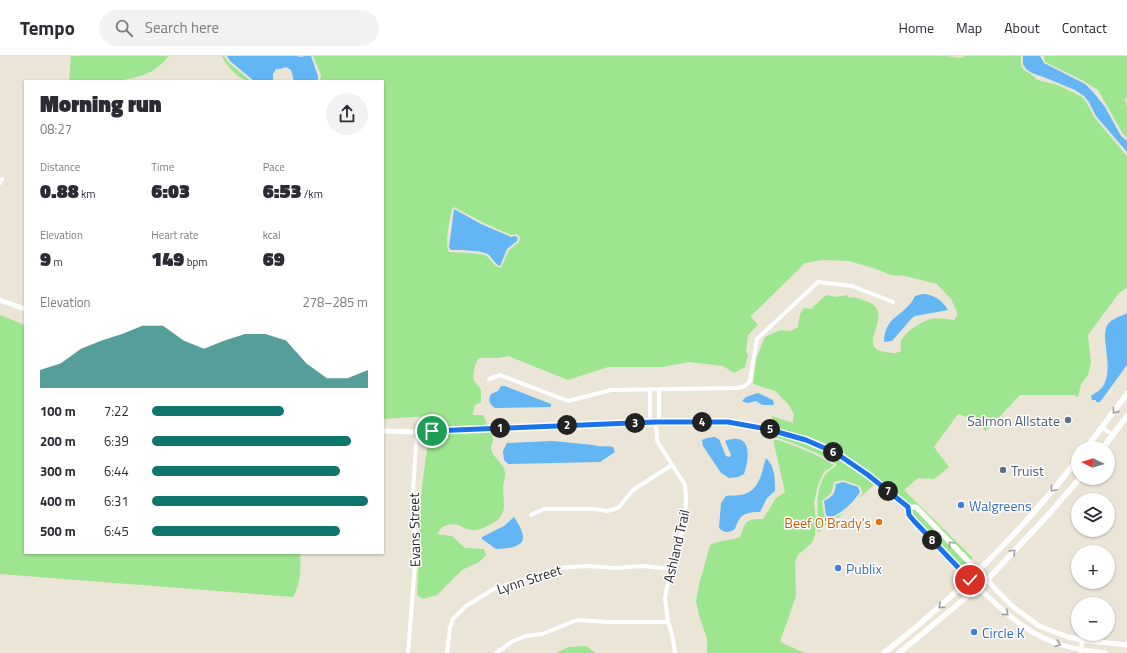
<!DOCTYPE html>
<meta charset="utf-8">
<style>
:root{--surface:#fff;--page:#f2f2f3;--text:#2b2b33;--muted:#7c7c81;--line:#e1e1e2;--accent:#0f766e}
body{margin:0;font-family:"Titillium Web",sans-serif;background:var(--page);color:var(--text);height:100vh;display:flex;flex-direction:column;font-size:15px;white-space:nowrap}
*{box-sizing:border-box;margin:0}
p{font-size:13px;color:var(--muted)}
.icon{flex:none;width:22px;height:22px;fill:none;stroke:currentColor;stroke-width:2;stroke-linecap:round;stroke-linejoin:round}
.map{position:relative;flex:1;overflow:hidden}
.drawer{position:absolute;left:24px;top:24px;width:360px;height:474px;display:flex;flex-direction:column;background:var(--surface);border-radius:0px;box-shadow:0 1px 3px #0004}
.drawer>*{flex:none}
.needle{width:26px;rotate:275deg}
.buttons{position:absolute;left:1071px;top:385px;display:grid;gap:8px}
.buttons a{display:grid;place-items:center;width:44px;height:44px;border-radius:50%;background:var(--surface);box-shadow:0 1px 3px #0004;font-size:20px}
.pin{position:absolute;display:grid;place-items:center;width:34px;height:34px;color:#fff;margin:-17px;border:2px solid #fff;border-radius:50%;box-shadow:0 1px 4px #0007}
.km{position:absolute;width:20px;height:20px;margin:-10px;border-radius:50%;background:#222;color:#fff;font-size:11px;line-height:20px;text-align:center}
.round{display:grid;place-items:center;flex:none;width:42px;height:42px;border-radius:21px;background:var(--page)}
.overview{display:flex;align-items:center;justify-content:space-between;height:68px;padding:0 16px}
h1{font-size:22px;font-weight:800;line-height:30px}
.metrics{display:grid;grid-template-columns:repeat(3,1fr);gap:6px;height:68px;padding:4px 16px}
.metrics div{display:grid;align-content:center}
.metrics b{font-size:20px;font-weight:800}
.metrics small{font-size:11px;font-weight:400}
.metrics p{font-size:11px}
.chart{height:112px;padding:8px 16px}
.chart p{display:flex;justify-content:space-between}
.chart svg{width:100%;height:72px;margin-top:4px;fill:var(--accent);opacity:.7}
ul{padding:0 16px;list-style:none;font-size:13px}
li{display:grid;grid-template-columns:64px 48px 1fr;align-items:center;height:30px}
li i{height:10px;border-radius:5px;background:var(--accent)}
header{display:flex;align-items:center;gap:24px;box-sizing:border-box;height:56px;padding:0 20px;background:var(--surface);border-bottom:1px solid var(--line)}
header strong{font-size:19px}
nav{display:flex;gap:22px;margin-inline-start:auto;font-size:14px}
.search{width:280px;height:36px;background:var(--page);display:flex;align-items:center;gap:10px;box-sizing:border-box;padding:0 14px;border-radius:22px;color:var(--muted);font-size:15px}
.map>svg:first-child{display:block}
.green{fill:#9ee58f;fill-rule:evenodd}
.water{fill:#63b5f3}
.lines{fill:none;stroke-linecap:round;stroke-linejoin:round}
.minor{stroke:#fff;stroke-width:4}
.tertiary{stroke:#fff;stroke-width:5}
.secondary{stroke:#fff;stroke-width:5.5}
.oneway{stroke:#9e9e9e}
.route-casing{stroke:#fff;stroke-width:8}
.route{stroke:#1a73e8;stroke-width:5}
.service-dot{fill:#5c6f8a;stroke:#fff;stroke-width:1.5}
.shop-dot{fill:#3f7fe0;stroke:#fff;stroke-width:1.5}
.food-dot{fill:#e8710a;stroke:#fff;stroke-width:1.5}
.labels{text-anchor:middle;dominant-baseline:central;stroke-width:3;stroke-linejoin:round;paint-order:stroke}
.service-label{font-size:14px;fill:#4e5e75;stroke:#fff;text-anchor:end}
.shop-label{font-size:14px;fill:#366cbe;stroke:#fff;text-anchor:start}
.food-label{font-size:14px;fill:#c56008;stroke:#fff;text-anchor:end}
.street-label{font-size:14px;fill:#272727;stroke:#fff}
</style>
<header>
<strong>Tempo</strong>
<div class="search"><svg class="icon" aria-label="search" viewBox="0 0 24 24"><circle cx="10" cy="10" r="6"/><path d="M15 15l6 6"/></svg>Search here</div>
<nav><a>Home</a><a>Map</a><a>About</a><a>Contact</a></nav>
</header>
<div class="map">
<svg width="1127" height="597" viewBox="0 0 1127 597">
<rect width="100%" height="100%" fill="#ebe5d7"/>
<g class="green">
<path d="M71,0H169C165,4 162,8 158,11C135,29 96,25 69,25Z"/>
<path d="M222,0H224L228,6L251,25C240,25 226,10 222,0Z"/>
<path d="M313,0H947L961,2L965,0H1021C1019,19 1030,13 1037,24L1058,29L1082,41L1087,47L1094,61L1127,100V232L1119,237L1088,279L1091,307L1088,319L1081,328L1078,341L1074,339H1020L988,373L985,375C979,364 969,362 958,358L934,391L949,411L934,423L918,422L904,434L973,502L971,504L918,449H909L870,417L839,397L806,382L773,372L772,360L793,367L794,358L788,348L775,335L753,328L756,303L765,281L780,274L791,275L798,271L800,258L804,252L811,253L826,239L835,241L847,239L848,242C856,240 858,243 866,245C899,256 852,293 886,296C892,297 896,298 901,295C901,292 900,288 901,285C905,276 923,264 932,263C939,262 947,263 954,264L957,260V256L951,243L937,228L905,220L891,219L873,212L849,205L822,204L805,207L751,260V261L758,269L748,279L746,296L748,299L745,311L734,317L723,310L689,306L663,311H608L568,324L508,300L499,302H479L475,309L473,323L481,334V346L475,349L473,359H483L488,370L429,373L430,360L383,363V25H320L321,19ZM454,151L482,166L511,179L516,178L520,181L519,186L509,194L501,212C493,211 491,201 484,199C473,196 461,197 449,196C444,188 450,163 452,153Z"/>
<polygon points="1044,0 1127,0 1127,40 1125,43 1127,51 1127,82 1123,78 1098,34 1082,24 1045,6"/>
<path d="M0,259L25,269V497H300C301,512 301,527 293,541L0,518Z"/>
<path d="M490,375C491,377 493,381 493,383C493,386 491,390 491,393C493,402 504,407 505,416C506,421 503,426 503,431C503,448 509,459 491,468C487,470 481,473 477,474C460,476 461,463 442,471L437,478L452,480L465,492L484,493L486,499L479,506L462,514L437,539L423,543L417,539L421,439L429,377Z"/>
<path d="M774,377C811,388 846,402 875,428L858,443L863,437L860,430L843,424L834,426C831,440 832,436 822,445L824,459L830,464L843,457L839,461L829,465L818,477C819,458 813,436 826,418C828,415 833,412 836,410V408C817,396 799,389 778,382H774Z"/>
<path d="M774,384H777C797,390 816,398 834,409L824,416L818,429L814,447L816,466L815,479L812,487L798,499L795,506L796,540L780,586L805,597H707V583L699,559L696,545L699,529L710,489C719,484 730,485 740,481C746,465 745,463 763,463L776,442L785,436L774,388Z"/>
<polygon points="911,453 915,453 967,508 963,513 916,463 912,458"/>
<polygon points="586,590 596,597 556,597 568,591"/>
</g>
<g class="water">
<polygon points="227,0 296,0 302,1 304,0 311,0 318,20 318,24 294,25 291,14 286,11 280,13 276,13 273,18 273,25 254,25 230,5"/>
<polygon points="1023,0 1040,0 1044,7 1085,28 1093,36 1105,51 1121,80 1127,85 1127,96 1096,60 1089,46 1084,40 1075,34 1046,22 1032,17 1026,13 1023,8"/>
<path d="M454,153L481,168L511,181L515,180L518,182L517,185L507,193L500,210C495,208 493,203 489,199C483,194 459,194 451,194L449,191Z"/>
<path d="M922,238C933,238 942,244 948,254L915,260L912,262L892,285L885,286L884,285C885,259 906,260 915,240Z"/>
<path d="M1127,257V309L1100,346H1096V344H1092L1091,340C1095,337 1101,334 1103,330C1115,312 1099,281 1108,268C1113,262 1120,261 1127,257Z"/>
<path d="M501,330H505L551,348V351L495,352C489,348 488,344 491,338L498,335Z"/>
<polygon points="758,337 773,344 774,348 773,349 762,349 756,345 747,347 742,345 746,341"/>
<path d="M714,381L719,383L726,400L729,401L731,399L725,385C752,375 750,402 744,418L738,421L729,422L721,417L703,390L702,384L707,382Z"/>
<path d="M553,385L594,389C601,392 606,389 613,391L615,396L600,406L508,408L504,404L503,395L507,387Z"/>
<path d="M766,402C775,410 775,423 775,435L767,442L760,456C745,456 740,458 735,473C729,477 724,477 719,472L721,447L726,440C732,439 739,440 745,438C760,433 762,415 766,402Z"/>
<path d="M843,426L858,431L860,436C852,448 843,456 830,462L826,459L824,445C833,440 835,438 836,428Z"/>
<path d="M514,461C530,485 525,492 496,493L482,483V481L504,470Z"/>
</g>
<g class="lines">
<g class="minor">
<polyline points="0,127 2,123"/>
<polyline points="489,323 500,319 568,345 611,334 737,332 745,330 750,325 757,283 818,226 852,230 893,246"/>
<polyline points="650,333 650,366"/>
<polyline points="659,333 659,366"/>
<polyline points="656,366 657,385 685,429 686,442 685,463 667,531 665,542 668,566 672,578 675,597"/>
<polyline points="1102,371 1113,379"/>
<polyline points="531,459 544,453 594,453 607,455 615,453 619,451 633,434 672,409"/>
<polyline points="408,597 416,494 412,449 417,376"/>
<polyline points="447,597 450,571 453,563 466,550 494,533 560,512 587,510 616,512 643,510 672,513"/>
<polyline points="496,597 513,585 526,580 542,578 577,564 608,566 668,566"/>
<polyline points="1081,597 1082,584"/>
</g>
<g class="tertiary">
<polyline points="0,244 25,253"/>
<polyline points="383,375 417,376 656,366 728,367 767,373 806,384 836,397 868,419 908,451 916,451 1011,549 1039,570 1068,581 1082,584 1127,589"/>
<path d="M908,451L909,459L914,465C935,488 957,511 979,532C1003,555 1024,575 1055,587C1072,593 1089,595 1106,597"/>
</g>
<g class="secondary">
<polyline points="1086,392 1127,338"/>
<polyline points="1103,392 1127,360"/>
<path d="M884,597C957,540 1022,475 1078,403"/>
<polyline points="899,597 987,524 1049,458 1080,422"/>
</g>
</g>
<defs><path id="oneway-chevron" d="M-2-3.5L2.5 0L-2 3.5" fill="none" stroke-width="1.6" stroke-linecap="round" stroke-linejoin="round"/></defs>
<g class="oneway">
<use href="#oneway-chevron" transform="translate(1115 355) rotate(127)"/>
<use href="#oneway-chevron" transform="translate(1053 433) rotate(130)"/>
<use href="#oneway-chevron" transform="translate(951 488) rotate(-134)"/>
<use href="#oneway-chevron" transform="translate(1013 496) rotate(-46)"/>
<use href="#oneway-chevron" transform="translate(941 550) rotate(138)"/>
<use href="#oneway-chevron" transform="translate(1006 557) rotate(41)"/>
<use href="#oneway-chevron" transform="translate(1058 588) rotate(20)"/>
</g>
<g class="lines">
<defs>
<polyline id="route" points="432,375 656,366 728,366 767,373 806,384 836,397 868,419 908,451 909,459 914,465 970,524"/>
</defs>
<use href="#route" class="route-casing"/>
<use href="#route" class="route"/>
</g>
<g class="service-dot">
<circle cx="1068" cy="364" r="4"/>
<circle cx="1003" cy="414" r="4"/>
</g>
<g class="shop-dot">
<circle cx="961" cy="449" r="4"/>
<circle cx="838" cy="512" r="4"/>
<circle cx="974" cy="576" r="4"/>
</g>
<circle class="food-dot" cx="879" cy="466" r="4"/>
<g class="labels">
<g class="service-label">
<text x="1060" y="364">Salmon Allstate</text>
<text x="1011" y="414" text-anchor="start">Truist</text>
</g>
<g class="shop-label">
<text x="969" y="449">Walgreens</text>
<text x="846" y="512">Publix</text>
<text x="982" y="576">Circle K</text>
</g>
<g class="food-label">
<text x="871" y="466">Beef O'Brady's</text>
</g>
<g class="street-label">
<text transform="translate(414 474) rotate(-91)">Evans Street</text>
<text transform="translate(676 490) rotate(-77)">Ashland Trail</text>
<text transform="translate(529 523) rotate(-18)">Lynn Street</text>
</g>
</g>
</svg>
<div class="buttons">
<a><svg class="needle" viewBox="-14 -14 28 28"><path d="M0-13l5 13h-10z" fill="#e53935"/><path d="M0 13l5-13h-10z" fill="#7c7c81"/></svg></a>
<a><svg class="icon" aria-label="layers" viewBox="0 0 24 24"><path d="M12 4l9 5-9 5-9-5zM3 14l9 5 9-5"/></svg></a>
<a>+</a>
<a>−</a>
</div>
<div class="pin" style="left:432px;top:375px;background:#1e9e55"><svg class="icon" aria-label="arrive" viewBox="0 0 24 24"><path d="M6 21V4h12l-3 4 3 4H6"/></svg></div>
<div class="pin" style="left:970px;top:524px;background:#d93025"><svg class="icon" aria-label="check" viewBox="0 0 24 24"><path d="M5 12l5 5 9-10"/></svg></div>
<b class="km" style="left:500px;top:372px">1</b>
<b class="km" style="left:567px;top:369px">2</b>
<b class="km" style="left:635px;top:367px">3</b>
<b class="km" style="left:702px;top:366px">4</b>
<b class="km" style="left:770px;top:373px">5</b>
<b class="km" style="left:833px;top:396px">6</b>
<b class="km" style="left:888px;top:435px">7</b>
<b class="km" style="left:932px;top:484px">8</b>
<section class="drawer">
<div class="overview"><div><h1>Morning run</h1><p>08:27</p></div><a class="round"><svg class="icon" aria-label="share" viewBox="0 0 24 24"><path d="M12 15V3M7 8l5-5 5 5M5 13v7h14v-7"/></svg></a></div>
<div class="metrics">
<div><p>Distance</p><b>0.88<small> km</small></b></div>
<div><p>Time</p><b>6:03</b></div>
<div><p>Pace</p><b>6:53<small> /km</small></b></div>
</div>
<div class="metrics">
<div><p>Elevation</p><b>9<small> m</small></b></div>
<div><p>Heart rate</p><b>149<small> bpm</small></b></div>
<div><p>kcal</p><b>69</b></div>
</div>
<div class="chart"><p><span>Elevation</span>278–285 m</p>
<svg viewBox="0 0 160 44" preserveAspectRatio="none"><path d="M0 44V33L10 29L20 20L30 15L40 11L50 6L60 6L70 15L80 20L90 15L100 11L110 11L120 15L130 29L140 38L150 38L160 33V44z"/></svg>
</div>
<ul>
<li><b>100 m</b>7:22<i style="width:61%"></i></li>
<li><b>200 m</b>6:39<i style="width:92%"></i></li>
<li><b>300 m</b>6:44<i style="width:87%"></i></li>
<li><b>400 m</b>6:31<i style="width:100%"></i></li>
<li><b>500 m</b>6:45<i style="width:87%"></i></li>
</ul>
</section>
</div>
